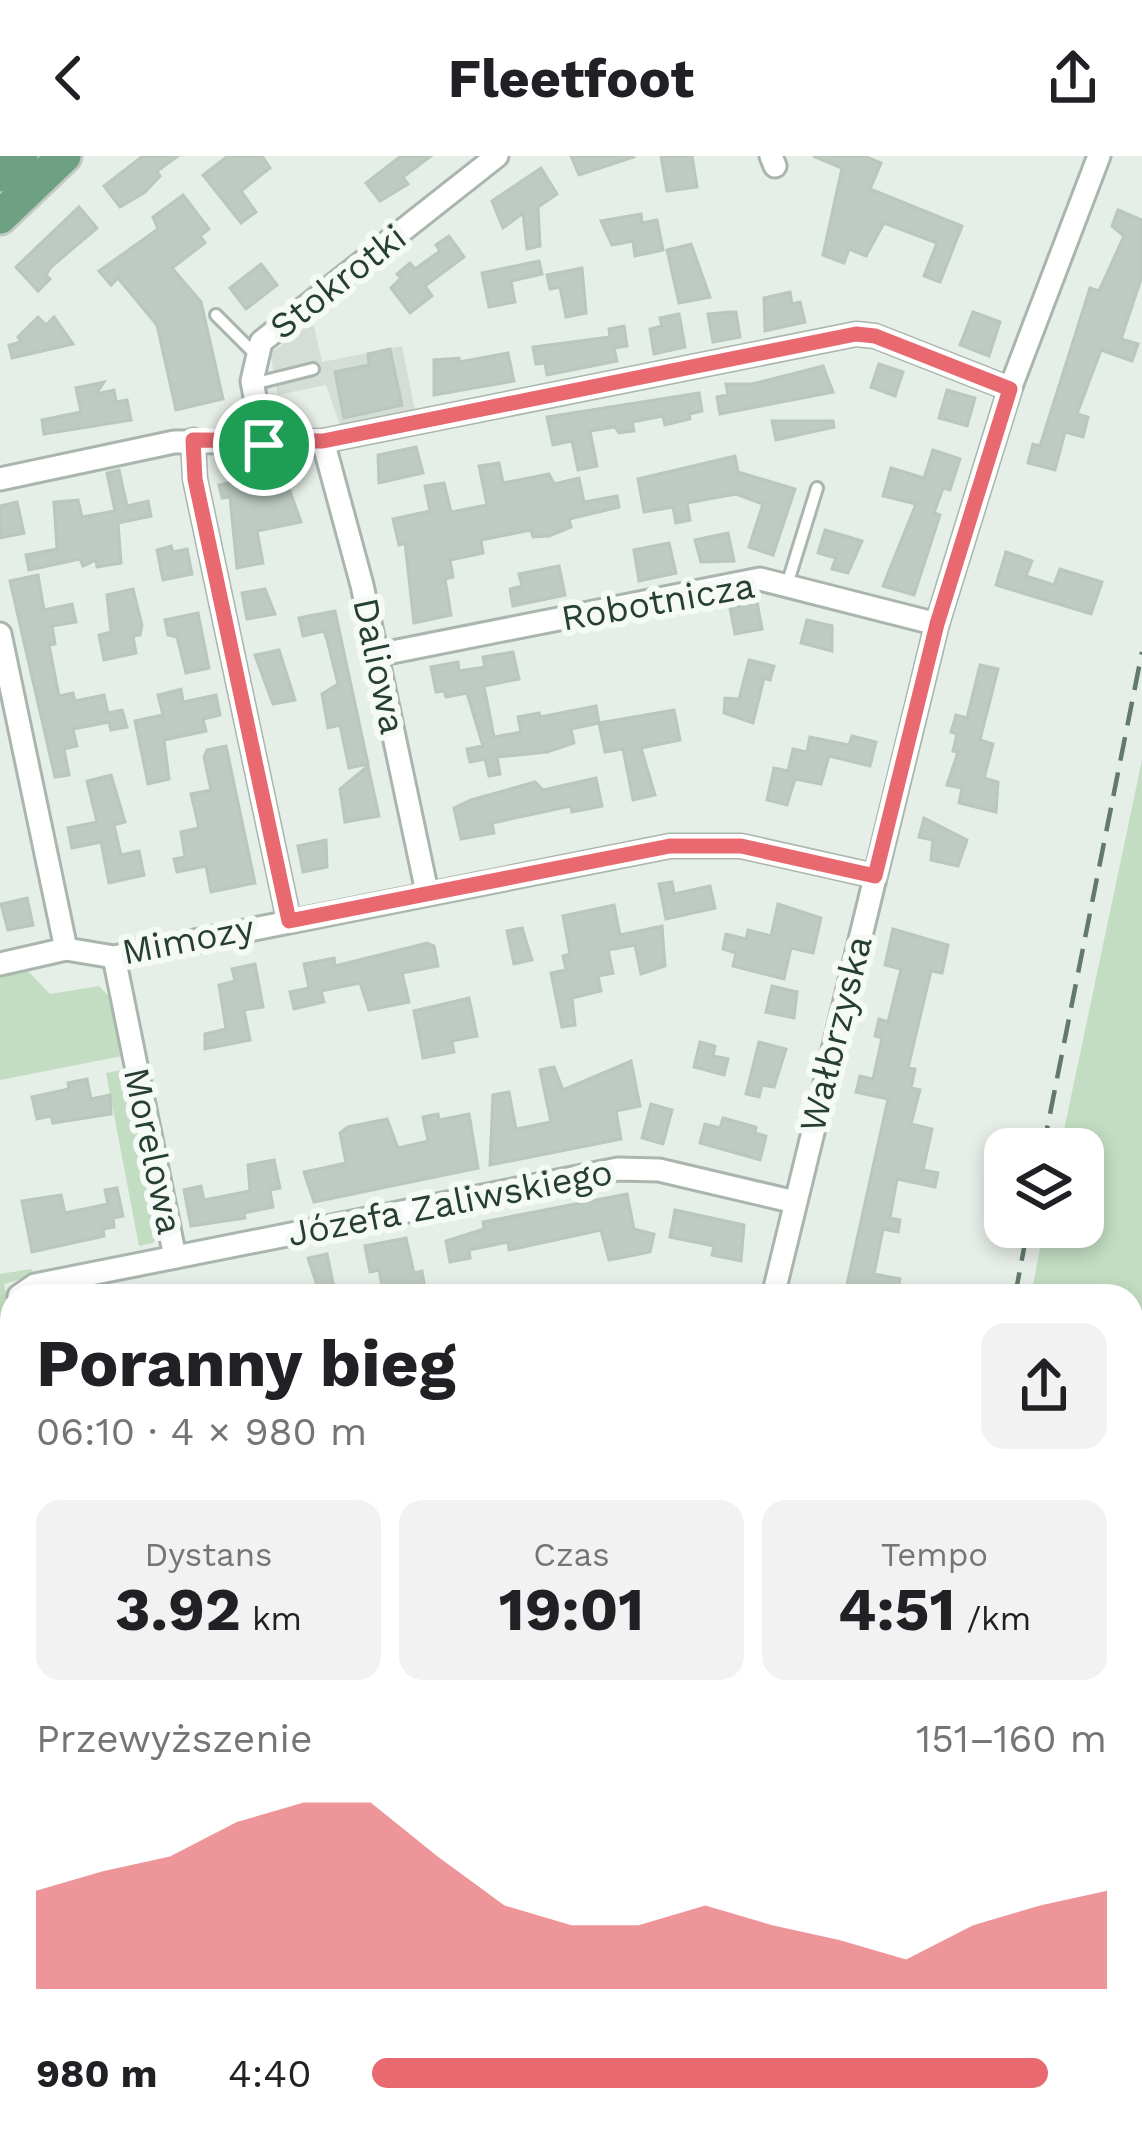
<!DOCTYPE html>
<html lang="pl">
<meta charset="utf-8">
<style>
:root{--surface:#fff;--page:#f2f2f2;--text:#202124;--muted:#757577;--accent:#e86970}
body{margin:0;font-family:"Work Sans",sans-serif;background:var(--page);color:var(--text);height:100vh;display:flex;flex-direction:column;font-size:45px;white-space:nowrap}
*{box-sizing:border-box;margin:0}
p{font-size:39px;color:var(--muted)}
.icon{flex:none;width:66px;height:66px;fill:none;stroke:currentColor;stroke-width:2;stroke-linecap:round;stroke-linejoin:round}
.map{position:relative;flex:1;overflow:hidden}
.details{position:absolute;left:0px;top:1128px;width:1143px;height:861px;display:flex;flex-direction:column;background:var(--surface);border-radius:36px 36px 0 0;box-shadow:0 6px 18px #0003}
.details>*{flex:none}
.tools{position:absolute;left:984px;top:972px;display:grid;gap:24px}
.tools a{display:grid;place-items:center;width:120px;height:120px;border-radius:24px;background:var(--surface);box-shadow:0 6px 18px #0003;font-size:60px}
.pin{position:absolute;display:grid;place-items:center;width:102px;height:102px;color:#fff;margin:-51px;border:6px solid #fff;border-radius:50%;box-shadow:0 3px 12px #0007}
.round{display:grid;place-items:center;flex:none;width:126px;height:126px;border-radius:24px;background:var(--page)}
.overview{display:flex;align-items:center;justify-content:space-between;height:204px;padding:0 36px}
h1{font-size:66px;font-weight:700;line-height:90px}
.stats{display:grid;grid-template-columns:repeat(3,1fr);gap:18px;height:204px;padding:12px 36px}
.stats div{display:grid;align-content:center;border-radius:24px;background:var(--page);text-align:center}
.stats b{font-size:60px;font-weight:700}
.stats small{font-size:33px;font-weight:400}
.stats p{font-size:33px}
.chart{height:336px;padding:24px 36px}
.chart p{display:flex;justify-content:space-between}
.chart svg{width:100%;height:216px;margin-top:12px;fill:var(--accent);opacity:.7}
ul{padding:0 36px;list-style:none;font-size:39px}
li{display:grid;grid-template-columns:192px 144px 1fr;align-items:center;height:90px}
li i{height:30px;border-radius:15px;background:var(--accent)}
header{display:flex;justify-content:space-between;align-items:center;height:156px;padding:0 36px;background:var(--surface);font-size:54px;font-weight:700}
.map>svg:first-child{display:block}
.built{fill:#d4ded6}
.green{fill:#c2ddc1}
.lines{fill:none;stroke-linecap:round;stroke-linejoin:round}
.stream{stroke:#93cec5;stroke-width:4.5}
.building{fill:#becbc3;stroke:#b9c7bd;stroke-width:3}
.lane-casing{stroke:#a9b6ad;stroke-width:16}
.street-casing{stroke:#a9b6ad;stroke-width:27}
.primary-casing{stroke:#c2c9c5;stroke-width:39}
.lane{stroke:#fff;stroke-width:10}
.street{stroke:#fff;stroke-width:21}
.primary{stroke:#6ea084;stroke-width:33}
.rail{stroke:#617a6b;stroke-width:4.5;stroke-dasharray:24 12;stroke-linecap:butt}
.route-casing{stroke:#fff;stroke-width:24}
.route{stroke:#e86970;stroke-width:15}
.labels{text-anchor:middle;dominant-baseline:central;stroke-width:12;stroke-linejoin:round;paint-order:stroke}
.street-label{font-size:36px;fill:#263f31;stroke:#f6faf7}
</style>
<header><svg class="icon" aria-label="back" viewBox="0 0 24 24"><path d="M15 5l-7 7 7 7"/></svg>Fleetfoot<svg class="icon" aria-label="share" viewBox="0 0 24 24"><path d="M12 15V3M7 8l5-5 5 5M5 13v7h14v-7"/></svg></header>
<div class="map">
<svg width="1142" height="1988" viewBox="0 0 1142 1988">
<rect width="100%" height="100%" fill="#e6eee8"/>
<g class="built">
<polygon points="313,166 322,206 402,190 415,255 340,269 326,229 278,239 270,197"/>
<polygon points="58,1977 304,1977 294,1988 60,1988"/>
</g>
<g class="green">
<polygon points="1142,604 1142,1988 740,1988 746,1977 1131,1977 1131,1140 1031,1140 1044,1071 1083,1071 1083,993 1060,993"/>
<polygon points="23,810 50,838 99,830 115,847 127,899 0,924 0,815"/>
<polygon points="126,913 159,1078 153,1087 139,1090 106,917"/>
<polygon points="31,1113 35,1119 4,1128 12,1170 12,1792 0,1795 0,1118"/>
</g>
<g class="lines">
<polyline class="stream" points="1114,1977 1115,1988"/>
</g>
<g class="building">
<polygon points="143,0 178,0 157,15 160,20 145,36 120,51 104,30"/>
<polygon points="228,0 262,0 270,12 241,35 256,56 241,67 203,19"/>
<polygon points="401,0 431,0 403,21 408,28 380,45 366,27"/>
<polygon points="571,0 634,0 634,1 579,19"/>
<polygon points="661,0 692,0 697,31 667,35"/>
<polygon points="813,0 864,0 881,7 870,33 962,70 940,126 924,120 937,87 884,67 866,100 849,93 844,107 823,99 842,12"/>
<polygon points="541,12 557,38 538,51 540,90 527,93 523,57 503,72 492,45"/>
<polygon points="183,39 209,73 200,80 205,87 172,112 201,146 223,243 176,254 157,169 118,122 111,129 99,115 158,73 153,61"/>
<polygon points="79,51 97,72 51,111 46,119 50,123 38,135 16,111"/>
<polygon points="1118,54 1142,64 1142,120 1121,183 1138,188 1132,205 1101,194 1077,258 1088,261 1083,281 1065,276 1055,314 1028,307 1033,288 1040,290 1090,132 1099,135 1124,80 1112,70"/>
<polygon points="641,58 642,67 657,64 663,94 635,100 633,85 612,89 601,65"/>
<polygon points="449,80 464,101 425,130 432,140 410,157 391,132 401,122 397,118 410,107 415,113 440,95 436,89"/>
<polygon points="691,88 710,141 679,147 667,94"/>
<polygon points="539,105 542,118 511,125 515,146 489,151 482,117"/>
<polygon points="261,108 277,129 246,153 230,132"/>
<polygon points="582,112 586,157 566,161 560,131 550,133 547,119"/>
<polygon points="790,136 792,148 800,146 805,166 765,175 764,142"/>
<polygon points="730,156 736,156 740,181 713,186 708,158"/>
<polygon points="973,156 1000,166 989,200 960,189"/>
<polygon points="679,158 685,191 654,198 650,173 662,170 660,162"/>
<polygon points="38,161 46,169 54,161 73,188 12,202 9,189 21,186 18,181"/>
<polygon points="624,170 627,190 614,192 617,205 547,219 545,207 536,208 533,191 610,181 609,173"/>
<polygon points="390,193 402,249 344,262 335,216 369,209 368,198"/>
<polygon points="508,197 514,225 434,239 434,204 459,202 459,206"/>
<polygon points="879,208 903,216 895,240 871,231"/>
<polygon points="823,210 833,236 720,258 717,241 728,239 726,228 752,228"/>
<polygon points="104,226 96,238 114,234 116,246 127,244 131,264 44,278 42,264 81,256 76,232"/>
<polygon points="947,234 975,242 967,270 939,262"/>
<polygon points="699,237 702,255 689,258 690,263 665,269 663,260 632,266 634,275 619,277 615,271 590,275 597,310 578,314 572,285 553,289 547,261"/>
<polygon points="772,265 833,265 834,271 776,284"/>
<polygon points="416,291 423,317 379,327 378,299"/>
<polygon points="933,294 960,303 950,334 943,332 934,357 940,359 914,439 883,430 916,348 883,340 891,312 924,322"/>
<polygon points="735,300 738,316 795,333 773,399 749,391 763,348 736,338 687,347 690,364 676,367 673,351 644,356 638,323"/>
<polygon points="499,307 503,327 549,318 554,328 579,322 584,346 617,340 619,351 569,363 571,371 549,380 533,381 531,374 481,384 483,397 450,404 453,421 445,423 451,459 414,467 405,387 399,389 393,363 430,355 425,330 444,327 451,356 487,349 479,310"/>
<polygon points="119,314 127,350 148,345 151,360 118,367 121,407 97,411 96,404 83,410 80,403 29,414 26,399 57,393 54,346 78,344 82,361 115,355 107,317"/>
<polygon points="283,316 301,366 257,375 263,407 237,412 230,341 222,342 219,329"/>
<polygon points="17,346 24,377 0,382 0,350"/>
<polygon points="825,374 862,385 848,417 832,413 836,402 818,397"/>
<polygon points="728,377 734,405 701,406 695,384"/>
<polygon points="669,387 676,417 639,425 634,394"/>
<polygon points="171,390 173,396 187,393 192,418 163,424 157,394"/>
<polygon points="1006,396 1032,405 1026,420 1054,429 1060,413 1102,426 1091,458 996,429"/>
<polygon points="559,410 565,439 513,450 510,433 522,430 519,418"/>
<polygon points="38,419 44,454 72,448 76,466 52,470 55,488 49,489 59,540 73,537 75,545 104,539 108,557 122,554 127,571 111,574 109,566 73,573 77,590 64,593 69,619 55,621 10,425"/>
<polygon points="133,433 142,469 140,479 133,480 136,497 104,504 99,479 111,476 107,439"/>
<polygon points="265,433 275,458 247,463 242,437"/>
<polygon points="757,446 762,473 735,478 730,452"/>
<polygon points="335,455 368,608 349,612 340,569 328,572 322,538 338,528 327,484 324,475 303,480 299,462"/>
<polygon points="198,457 209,512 186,517 177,481 168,479 165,464"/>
<polygon points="807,464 832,470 832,495 801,487"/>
<polygon points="279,494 295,544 273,548 255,499"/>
<polygon points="513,496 519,523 484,530 494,581 521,576 518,561 539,557 540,561 596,550 599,567 674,554 680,584 641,592 655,639 633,644 623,593 605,596 599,567 571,573 574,587 547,596 497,601 500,618 489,620 485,603 470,606 467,593 483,590 467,537 446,541 444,535 436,536 431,511 458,506 459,515 485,511 483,501"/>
<polygon points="749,504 774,510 770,524 764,522 753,567 724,557 725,542 739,543"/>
<polygon points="980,509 998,513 980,584 993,588 984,622 998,626 996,656 959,647 962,632 947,629 958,596 953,595 957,578 951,576 956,559 967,562"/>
<polygon points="181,533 183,546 216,539 220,559 203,563 206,575 164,584 169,623 148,628 135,565 163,559 158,539"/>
<polygon points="852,580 876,586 870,610 829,600 821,628 795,623 787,649 767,644 774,612 788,615 793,593 807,596 810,581 849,589"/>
<polygon points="226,590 255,727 211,736 206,710 177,716 174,703 185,701 181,676 199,672 191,638 211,634 204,601 207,594"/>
<polygon points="368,610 379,660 345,666 340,633"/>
<polygon points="111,619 125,666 114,669 121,699 139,695 144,719 109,727 101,686 72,692 68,672 97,666 87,625"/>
<polygon points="596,622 602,650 572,656 571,650 492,667 494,677 461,683 454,652 471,644 535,626 543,634"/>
<polygon points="924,662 967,684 958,710 931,704 933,684 919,681"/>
<polygon points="326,684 327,711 303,716 298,690"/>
<polygon points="672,726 674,738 710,730 715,752 666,763 659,728"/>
<polygon points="27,742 33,769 8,774 1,748"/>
<polygon points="778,748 821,762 813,797 791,792 784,823 733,810 736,797 723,793 726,778 746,783 748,774 771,780"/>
<polygon points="614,749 620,779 662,770 665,810 641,818 635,789 608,794 613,817 598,820 601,835 572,842 575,869 562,871 551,817 566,814 563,800 570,798 563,760"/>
<polygon points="522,772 532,804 514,808 507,775"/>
<polygon points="893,773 948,789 942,817 931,815 908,912 915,913 911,932 920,934 911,968 932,973 923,1014 938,1017 935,1031 897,1023 890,1062 900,1064 898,1076 883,1073 874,1118 900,1123 896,1139 846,1133 888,943 856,936 860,920 873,923 882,882 875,880 879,863 888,866 901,813 885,809"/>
<polygon points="427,787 434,790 438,810 402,817 409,846 369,854 360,827 321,835 324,846 294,853 290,836 309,832 304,808 334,802 335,810"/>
<polygon points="255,808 263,851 244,854 250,884 205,893 205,878 226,873 219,829 235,825 232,813"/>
<polygon points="772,830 797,836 794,862 766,856"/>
<polygon points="469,842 477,880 452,885 454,896 423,902 414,855"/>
<polygon points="700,886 715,890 713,900 728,903 724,919 694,911"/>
<polygon points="759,886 786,893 774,931 762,929 759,941 746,938"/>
<polygon points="631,905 640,950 616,955 621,983 490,1009 493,939 509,936 516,973 551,966 540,914 554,911 563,934"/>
<polygon points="87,923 91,943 110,939 111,958 53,967 51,960 37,963 32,941 69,933 68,927"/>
<polygon points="651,948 672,954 663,988 642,982"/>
<polygon points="438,958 439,964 469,958 478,1012 314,1046 304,1016 346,1007 340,977 348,971 387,963 398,992 428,985 423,961"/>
<polygon points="723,962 756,971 755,977 766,980 760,1004 700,987 705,968 720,972"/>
<polygon points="274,1004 280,1032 270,1034 273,1051 244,1057 245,1062 191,1070 184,1034 201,1030 204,1044 250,1035 248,1009"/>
<polygon points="117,1032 123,1060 113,1062 114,1071 103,1073 104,1080 32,1096 22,1045 61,1039 65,1057 108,1048 105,1034"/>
<polygon points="627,1038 634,1073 654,1078 650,1096 609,1104 601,1074 509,1094 508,1086 469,1094 470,1102 450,1106 446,1085 484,1073 483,1066"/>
<polygon points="675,1054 744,1069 741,1105 712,1099 714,1090 670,1081"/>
<polygon points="406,1082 414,1117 422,1115 425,1133 391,1140 390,1134 383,1135 379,1114 370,1116 365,1090"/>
<polygon points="327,1098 334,1132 319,1135 308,1102"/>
</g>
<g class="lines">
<defs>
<g id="lane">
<polyline points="216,159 255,198"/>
<polyline points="253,228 313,213"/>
<polyline points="787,429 817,332"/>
</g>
<g id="street">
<polyline points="771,0 775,10"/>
<polyline points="193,284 195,323 289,765"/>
<polyline points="323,285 362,429 427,736"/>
<polyline points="264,288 252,225 261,186 497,0"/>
<polyline points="0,323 174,286 323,285 856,178 875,180 1010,233"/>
<polyline points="0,478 66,793"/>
<polyline points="377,499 760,423 937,468"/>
<polyline points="114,801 175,1101"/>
<polyline points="0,808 66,793 114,801 670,690 741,690 875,720"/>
<polyline points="19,1140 35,1129 618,1013 659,1014 795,1046"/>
<polyline points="773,1140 937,468 1010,233 1099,0"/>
<polyline points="0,1805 12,1801"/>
<polyline points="0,1843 12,1901"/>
<polyline points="27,1977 30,1988"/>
<polyline points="457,1988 465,1977"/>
</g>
<g id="primary">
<polyline points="0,19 21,0"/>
<polyline points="0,61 64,0"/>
</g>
</defs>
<use href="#lane" class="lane-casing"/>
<use href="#street" class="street-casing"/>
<use href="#primary" class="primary-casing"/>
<use href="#lane" class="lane"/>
<use href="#street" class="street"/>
<use href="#primary" class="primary"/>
<g class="rail">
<polyline points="1043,993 1142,496"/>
<polyline points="1015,1140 1028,1071"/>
<polyline points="719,1988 725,1977"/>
</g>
</g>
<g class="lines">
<defs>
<polygon id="route" points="856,178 875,180 1010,233 937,468 875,720 741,690 670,690 289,765 195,323 193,284 323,285"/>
</defs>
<use href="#route" class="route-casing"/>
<use href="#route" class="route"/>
</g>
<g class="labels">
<g class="street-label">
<text transform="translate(338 126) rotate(-38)">Stokrotki</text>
<text transform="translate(658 446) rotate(-10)">Robotnicza</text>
<text transform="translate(379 510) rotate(78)">Daliowa</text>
<text transform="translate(188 784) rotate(-11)">Mimozy</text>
<text transform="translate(836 878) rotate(-76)">Wałbrzyska</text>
<text transform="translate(153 995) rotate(78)">Morelowa</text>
<text transform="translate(450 1047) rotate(-11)">Józefa Zaliwskiego</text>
</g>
</g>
</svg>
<div class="tools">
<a><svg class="icon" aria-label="layers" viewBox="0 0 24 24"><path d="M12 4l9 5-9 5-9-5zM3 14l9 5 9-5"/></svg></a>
</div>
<div class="pin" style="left:264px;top:289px;background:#1e9e55"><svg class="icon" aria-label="arrive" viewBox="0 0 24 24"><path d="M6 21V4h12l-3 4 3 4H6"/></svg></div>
<section class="details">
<div class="overview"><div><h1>Poranny bieg</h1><p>06:10 · 4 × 980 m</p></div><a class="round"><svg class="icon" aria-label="share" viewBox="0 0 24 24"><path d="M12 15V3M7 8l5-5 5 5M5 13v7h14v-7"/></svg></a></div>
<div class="stats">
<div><p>Dystans</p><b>3.92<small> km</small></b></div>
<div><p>Czas</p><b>19:01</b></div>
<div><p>Tempo</p><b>4:51<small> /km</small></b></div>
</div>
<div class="chart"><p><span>Przewyższenie</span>151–160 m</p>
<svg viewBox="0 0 160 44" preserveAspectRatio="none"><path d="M0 44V24L10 20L20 17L30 10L40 6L50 6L60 17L70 27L80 31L90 31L100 27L110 31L120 34L130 38L140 31L150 27L160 24V44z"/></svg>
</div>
<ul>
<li><b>980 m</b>4:40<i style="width:92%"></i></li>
</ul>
</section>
</div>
